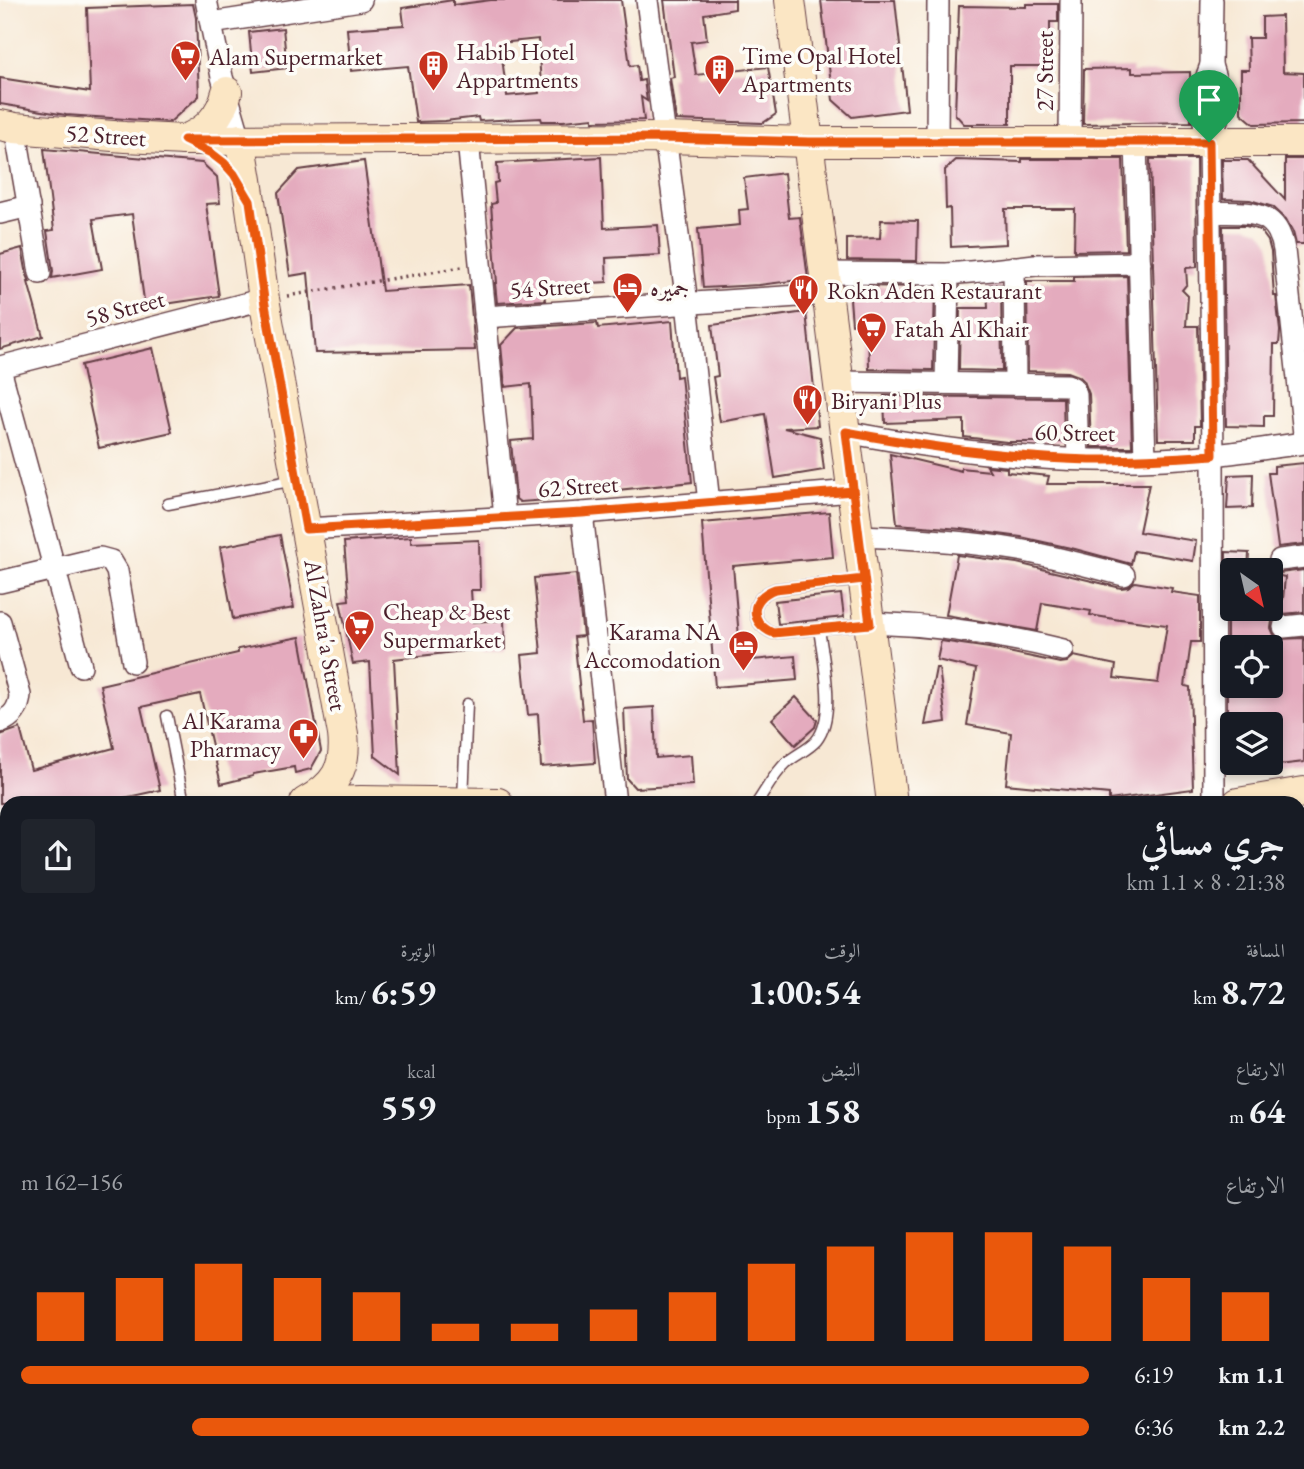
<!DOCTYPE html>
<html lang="ar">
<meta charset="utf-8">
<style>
:root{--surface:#171b24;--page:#20242c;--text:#f1f3f6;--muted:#9ea1a6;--accent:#ea580c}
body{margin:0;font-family:"EB Garamond",Amiri,serif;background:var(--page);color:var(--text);direction:rtl;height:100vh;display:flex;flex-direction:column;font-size:26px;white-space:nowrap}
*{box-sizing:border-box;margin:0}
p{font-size:23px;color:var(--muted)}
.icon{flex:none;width:38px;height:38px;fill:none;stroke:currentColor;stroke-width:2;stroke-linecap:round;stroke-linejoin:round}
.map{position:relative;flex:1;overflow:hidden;direction:ltr}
.drawer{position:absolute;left:0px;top:796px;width:1306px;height:674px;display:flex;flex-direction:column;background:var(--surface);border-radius:21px 21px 0 0;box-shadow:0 4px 10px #0003;direction:rtl}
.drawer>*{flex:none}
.needle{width:46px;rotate:146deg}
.fabs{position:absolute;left:1220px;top:558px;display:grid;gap:14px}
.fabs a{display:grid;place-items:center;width:63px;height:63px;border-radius:7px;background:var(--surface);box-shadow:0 4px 10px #0003;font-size:35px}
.pin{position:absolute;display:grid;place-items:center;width:60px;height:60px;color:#fff;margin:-72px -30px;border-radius:50% 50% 50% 0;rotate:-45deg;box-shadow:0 0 7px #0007}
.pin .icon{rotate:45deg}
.round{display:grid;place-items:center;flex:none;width:74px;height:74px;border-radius:7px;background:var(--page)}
.head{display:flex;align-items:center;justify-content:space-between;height:119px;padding:0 21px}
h1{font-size:38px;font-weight:700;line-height:52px}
.metrics{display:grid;grid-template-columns:repeat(3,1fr);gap:10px;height:119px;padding:7px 21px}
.metrics div{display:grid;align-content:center}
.metrics b{font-size:35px;font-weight:700}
.metrics small{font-size:19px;font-weight:400}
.metrics p{font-size:19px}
.chart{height:196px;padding:14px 21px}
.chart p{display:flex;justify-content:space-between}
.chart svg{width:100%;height:126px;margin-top:7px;stroke:var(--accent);stroke-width:6}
ul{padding:0 21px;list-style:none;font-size:23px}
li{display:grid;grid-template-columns:112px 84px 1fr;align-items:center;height:52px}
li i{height:18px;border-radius:9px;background:var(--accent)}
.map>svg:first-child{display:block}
.building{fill:#e4abbe;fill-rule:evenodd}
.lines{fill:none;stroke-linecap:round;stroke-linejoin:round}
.lane-casing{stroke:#643d44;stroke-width:13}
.street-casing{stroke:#643d44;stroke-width:24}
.secondary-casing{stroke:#643d44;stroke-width:32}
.path{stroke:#643d44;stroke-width:3.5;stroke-dasharray:2 5;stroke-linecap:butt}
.lane{stroke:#fff;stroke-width:10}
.street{stroke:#fff;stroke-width:21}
.secondary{stroke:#fbe6c4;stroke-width:30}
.route-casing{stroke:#fff;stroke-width:14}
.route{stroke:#ea580c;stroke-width:9}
.labels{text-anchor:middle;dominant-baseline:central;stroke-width:7;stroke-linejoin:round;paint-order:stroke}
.poi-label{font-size:24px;fill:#4a1f2b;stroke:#fdfcf7;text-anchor:start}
.street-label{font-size:24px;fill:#4a1f2b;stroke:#fdfcf7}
</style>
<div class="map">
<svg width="1304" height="1469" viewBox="0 0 1304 1469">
<rect width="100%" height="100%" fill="#fdfcf7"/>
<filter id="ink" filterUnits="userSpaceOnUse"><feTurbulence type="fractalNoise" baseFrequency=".0143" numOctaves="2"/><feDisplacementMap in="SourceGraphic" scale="14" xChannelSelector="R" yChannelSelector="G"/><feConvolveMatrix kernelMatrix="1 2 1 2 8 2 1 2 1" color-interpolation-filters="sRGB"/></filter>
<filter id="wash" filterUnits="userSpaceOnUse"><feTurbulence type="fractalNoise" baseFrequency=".00686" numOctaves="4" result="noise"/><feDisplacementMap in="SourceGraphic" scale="28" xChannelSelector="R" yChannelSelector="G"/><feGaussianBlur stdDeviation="1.57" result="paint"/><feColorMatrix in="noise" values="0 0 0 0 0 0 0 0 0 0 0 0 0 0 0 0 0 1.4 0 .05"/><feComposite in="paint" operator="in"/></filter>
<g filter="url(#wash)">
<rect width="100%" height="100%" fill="#f7e8d4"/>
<g id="blocks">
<g class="building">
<path d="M453,0V5L491,0H621L630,66L637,65L639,81L644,80L647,101L641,97L644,120L593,121V118L563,121H542L541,118L479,121L478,117L445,121L416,122L408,66L351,71L347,29L404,25L402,8ZM538,39L541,85L538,86L539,93L507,96L500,43Z"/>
<polygon points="664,0 735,0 735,9 704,14 707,40 691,42 696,75 768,67 776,114 763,123 676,120 670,78 674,77"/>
<polygon points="821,0 895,0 907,110 852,117 833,100"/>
<polygon points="193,4 196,18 199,96 170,122 66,115 0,104 0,78 90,92 87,8"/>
<polygon points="1026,4 1058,4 1058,22 1050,22 1050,66 1010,66 1010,124 964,124 955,114 959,6 1026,7"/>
<polygon points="1282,16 1283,72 1304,73 1304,123 1254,124 1241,113 1241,70 1249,70 1248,38 1262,38 1262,17"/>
<polygon points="283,28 287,68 253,72 249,32"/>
<polygon points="1132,68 1132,73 1190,72 1191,122 1083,124 1084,69"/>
<polygon points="44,149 202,163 217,177 220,203 206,204 219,296 145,307 132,214 93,219 102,269 52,278 53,271 47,231 54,230"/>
<polygon points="601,157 604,228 658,225 660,255 606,258 607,282 543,286 545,300 497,303 495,283 497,283 491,204 496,203 494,183 498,182 497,163"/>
<polygon points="1022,159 1123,159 1126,250 1074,251 1075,209 1005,209 1006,244 951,247 950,208 946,209 945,170 956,160 1022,162"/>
<polygon points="1150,159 1196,159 1197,267 1186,268 1187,284 1182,290 1188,296 1186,326 1198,326 1200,426 1195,426 1195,440 1158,440"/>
<polygon points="1285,159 1304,159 1304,244 1296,244 1293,232 1286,219 1273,207 1250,200 1223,199 1222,160 1248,160 1285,200"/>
<polygon points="364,161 382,291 469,285 475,350 315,353 308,273 290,276 278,193 299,170"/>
<polygon points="784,173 789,218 800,217 808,279 759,285 703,288 698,229 740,225 739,210 748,209 744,178"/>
<polygon points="881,220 918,221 917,261 847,260 847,239 880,238"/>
<polygon points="1223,226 1246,226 1260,230 1268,241 1271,252 1274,296 1276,296 1280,331 1279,344 1274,344 1273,416 1264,416 1264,427 1226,426"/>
<polygon points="22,248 27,275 30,282 28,282 43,336 0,349 0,254"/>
<polygon points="1127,276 1132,447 1091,447 1089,394 1084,381 1079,376 1068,372 1028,371 1027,281 1074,281 1074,277"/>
<polygon points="1001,284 1002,371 959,370 960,308 988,308 987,285"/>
<polygon points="849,286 935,287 933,370 869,369 868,322 852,324"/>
<polygon points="806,312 818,426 784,428 820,437 824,470 775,478 765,414 720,422 713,377 718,376 712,325"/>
<polygon points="672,321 676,377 681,376 692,482 562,496 562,499 520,502 516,499 511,441 533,439 531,384 505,387 501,345 517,328 597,323 598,328"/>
<polygon points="153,348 172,432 99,448 81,365"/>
<polygon points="884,396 1063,398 1064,442 1007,442 964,437 964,420 885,423"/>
<polygon points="890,454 961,471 961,468 990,471 987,466 1007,468 1007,472 1049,476 1047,484 1149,484 1139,532 1196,541 1193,561 1134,551 1131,564 1075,549 1021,537 961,529 897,524"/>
<polygon points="1304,463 1304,544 1278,547 1268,473 1274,473 1274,466"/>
<polygon points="1253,474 1252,508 1227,509 1229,475"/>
<polygon points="829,512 833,557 733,566 741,661 795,656 797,680 715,687 702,523"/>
<polygon points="280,535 294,608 233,619 220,547"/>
<polygon points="411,537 411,543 479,540 480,590 471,590 473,622 504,620 505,649 482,651 481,649 394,659 400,775 375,756 370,662 353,664 340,601 349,600 344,542"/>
<polygon points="1226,552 1249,553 1248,570 1226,567"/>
<polygon points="957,555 1017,563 1121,588 1128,587 1135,582 1172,588 1171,592 1200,596 1200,642 1191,642 1185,686 1190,687 1193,789 1109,800 1109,794 1006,784 1011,733 967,725 976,669 937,660 941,641 989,648 1060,663 1067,662 1074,656 1116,665 1114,678 1158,683 1167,625 1120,619 1120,620 1090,615 1091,611 1042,603 1037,631 946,615"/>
<polygon points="1304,570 1304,612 1283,614 1277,616 1272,621 1271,628 1274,635 1279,639 1304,638 1304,762 1270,766 1270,724 1227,724 1227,686 1270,686 1270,645 1227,643 1227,600 1232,600 1232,609 1270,609 1270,602 1280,603 1281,599 1283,599 1285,577 1280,576 1280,573"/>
<polygon points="576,574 583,636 574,637 583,720 592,719 595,763 541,767 538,714 528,715 522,655 541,653 534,578"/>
<polygon points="841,594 844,617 778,624 775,601"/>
<polygon points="300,637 321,751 311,769 295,773 294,767 253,774 253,776 221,784 200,694 141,707 160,790 101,803 0,803 0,735 20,728 31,770 114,748 100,685 238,653 238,649"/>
<polygon points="936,668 939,668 946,722 925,725"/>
<polygon points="796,697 817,720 815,727 795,745 772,719"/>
<polygon points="654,707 656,758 691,755 693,785 635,788 627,779 624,709"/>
</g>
</g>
</g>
<g filter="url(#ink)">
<use href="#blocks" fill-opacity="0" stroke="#643d44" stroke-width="2"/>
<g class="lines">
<defs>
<g id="lane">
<polyline points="168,504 295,480"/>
<path d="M861,580L775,589C750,598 748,622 773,633L869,624"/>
<polyline points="167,716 184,803"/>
<polyline points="463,800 467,704"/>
<path d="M757,803C766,790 774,774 786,763C795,755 808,750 816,741C837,716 823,659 819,629"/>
<polyline points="1298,1185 1304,1205"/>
<polyline points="1298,1248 1304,1247"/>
<polyline points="811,1463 812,1469"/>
</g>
<g id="street">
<polyline points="206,0 222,77 240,139"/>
<polyline points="647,0 687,303 709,503"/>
<polyline points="211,23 361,0"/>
<path d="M1211,65C1200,91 1200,115 1209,142L1213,455L1214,803"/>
<polyline points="15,128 40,273"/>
<polyline points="468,140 505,518"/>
<polyline points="937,142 938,0"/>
<polyline points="1070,142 1071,0"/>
<polyline points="1136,142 1145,459"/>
<polyline points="1209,142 1218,117 1219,104 1219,91 1211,65 1212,0"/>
<path d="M1210,212C1246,214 1277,206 1284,250L1304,434"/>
<polyline points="0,213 29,206"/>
<polyline points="1014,267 1015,384"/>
<polyline points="826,273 948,274 992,270 1035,265 1140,263"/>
<polyline points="485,317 828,294"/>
<polyline points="0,367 264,299"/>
<polyline points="0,369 81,666"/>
<polyline points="839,382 1067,385 1073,388 1076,394 1078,459"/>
<polyline points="946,383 948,274"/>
<path d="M846,432C967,455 1091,468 1214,455C1244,452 1274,447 1304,443"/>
<polyline points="582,513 615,803"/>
<polyline points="306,529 582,513 853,491"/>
<path d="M859,536C913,538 966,541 1019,550C1055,557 1089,566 1124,575"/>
<polyline points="1280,560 1304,557"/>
<polyline points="0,582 100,558 111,561 117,571 133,662"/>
<path d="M0,622L20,695C19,709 13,717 0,722"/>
<path d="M870,623C936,625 999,634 1063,650"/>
<polyline points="1284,627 1304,625"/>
<polyline points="1298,941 1304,938"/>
<polyline points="0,1099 7,1097"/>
<polyline points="1298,1109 1304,1107"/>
<polyline points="1298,1279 1304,1278"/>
<polyline points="0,1281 7,1278"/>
<polyline points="0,1450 7,1447"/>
<polyline points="30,1463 32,1469"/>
<polyline points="98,1463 101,1469"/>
<polyline points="165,1463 166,1469"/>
<polyline points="338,1463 338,1469"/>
<polyline points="530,1463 531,1469"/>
<polyline points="1162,1463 1163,1469"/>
<polyline points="1298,1469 1304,1467"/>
</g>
<g id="secondary">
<polyline points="790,0 892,803"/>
<polyline points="0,125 15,128 125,137 184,140 665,138 809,142 1304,142"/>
<path d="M240,139L247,180L264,299L343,734C347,768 335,786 306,802"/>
<path d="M184,140C207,131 221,116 227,92"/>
<polyline points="305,803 361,801 498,803"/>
<polyline points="1238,803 1304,792"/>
<polyline points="0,851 7,849"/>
<polyline points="978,1463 979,1469"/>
</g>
</defs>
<use href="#lane" class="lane-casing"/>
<use href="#street" class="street-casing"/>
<use href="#secondary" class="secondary-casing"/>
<polyline class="path" points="287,296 462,267"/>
<use href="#lane" class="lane"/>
<use href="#street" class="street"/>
<use href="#secondary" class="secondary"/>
</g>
</g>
<g class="lines" filter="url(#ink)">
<defs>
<path id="route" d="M1209,142H809L665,138L184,140L211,153L224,163L234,174L250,201L264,299L306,529L582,513L853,491L864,579L775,589C750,598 748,622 773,633L870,624L846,432C927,447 1008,458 1090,460C1131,460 1172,458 1213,455L1209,142"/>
</defs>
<use href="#route" class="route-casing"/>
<use href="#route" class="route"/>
</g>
<defs>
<symbol id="supermarket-pin" viewBox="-11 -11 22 30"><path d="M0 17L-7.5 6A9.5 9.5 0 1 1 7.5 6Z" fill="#c8321e" stroke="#fdfcf7"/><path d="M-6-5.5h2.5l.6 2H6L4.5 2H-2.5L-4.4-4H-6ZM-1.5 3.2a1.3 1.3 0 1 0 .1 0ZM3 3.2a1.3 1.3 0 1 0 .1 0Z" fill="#fff"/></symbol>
<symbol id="building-pin" viewBox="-11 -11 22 30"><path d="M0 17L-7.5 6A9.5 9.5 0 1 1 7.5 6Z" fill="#c8321e" stroke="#fdfcf7"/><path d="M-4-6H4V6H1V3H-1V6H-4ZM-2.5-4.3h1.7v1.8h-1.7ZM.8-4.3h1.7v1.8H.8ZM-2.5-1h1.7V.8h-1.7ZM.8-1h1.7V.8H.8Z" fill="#fff"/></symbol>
<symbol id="hotel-pin" viewBox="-11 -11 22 30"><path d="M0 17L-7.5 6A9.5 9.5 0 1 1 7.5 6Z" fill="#c8321e" stroke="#fdfcf7"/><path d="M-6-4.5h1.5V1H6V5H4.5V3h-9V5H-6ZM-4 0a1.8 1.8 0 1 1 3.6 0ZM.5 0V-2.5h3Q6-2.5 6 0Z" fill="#fff"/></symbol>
<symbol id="restaurant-pin" viewBox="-11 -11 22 30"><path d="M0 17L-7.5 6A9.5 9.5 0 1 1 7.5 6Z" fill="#c8321e" stroke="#fdfcf7"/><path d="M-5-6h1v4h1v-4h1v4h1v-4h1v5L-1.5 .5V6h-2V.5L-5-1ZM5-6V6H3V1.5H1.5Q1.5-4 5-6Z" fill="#fff"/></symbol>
<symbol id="pharmacy-pin" viewBox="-11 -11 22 30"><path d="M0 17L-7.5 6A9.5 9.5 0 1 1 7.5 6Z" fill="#c8321e" stroke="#fdfcf7"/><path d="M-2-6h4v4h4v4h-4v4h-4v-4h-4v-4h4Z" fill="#fff"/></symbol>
</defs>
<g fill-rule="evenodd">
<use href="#supermarket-pin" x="168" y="38" width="35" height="47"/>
<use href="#building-pin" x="416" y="48" width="35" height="47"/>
<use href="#building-pin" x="702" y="52" width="35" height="47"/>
<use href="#hotel-pin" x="610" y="270" width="35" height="47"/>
<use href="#restaurant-pin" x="786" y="272" width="35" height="47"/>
<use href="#supermarket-pin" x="854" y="310" width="35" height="47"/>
<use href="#restaurant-pin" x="790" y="382" width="35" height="47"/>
<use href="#supermarket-pin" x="342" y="608" width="35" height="47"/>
<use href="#hotel-pin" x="726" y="628" width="35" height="47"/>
<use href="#pharmacy-pin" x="286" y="716" width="35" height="47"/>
</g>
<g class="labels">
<g class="poi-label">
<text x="456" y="51">Habib Hotel<tspan x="456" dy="28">Appartments</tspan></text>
<text x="742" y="55">Time Opal Hotel<tspan x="742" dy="28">Apartments</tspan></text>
<text x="209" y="56">Alam Supermarket</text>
<text x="650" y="287">جميره</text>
<text x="827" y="290">Rokn Aden Restaurant</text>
<text x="894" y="328">Fatah Al Khair</text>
<text x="831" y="400">Biryani Plus</text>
<text x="383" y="611">Cheap &amp; Best<tspan x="383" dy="28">Supermarket</tspan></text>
<text x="721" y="631" text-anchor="end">Karama NA<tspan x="721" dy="28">Accomodation</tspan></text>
<text x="281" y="720" text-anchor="end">Al Karama<tspan x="281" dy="28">Pharmacy</tspan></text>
</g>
<g class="street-label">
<text transform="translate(1044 71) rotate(-90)">27 Street</text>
<text transform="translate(106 135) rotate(4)">52 Street</text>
<text transform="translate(550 287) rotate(-4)">54 Street</text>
<text transform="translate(125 308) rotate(-15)">58 Street</text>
<text transform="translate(1075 432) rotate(1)">60 Street</text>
<text transform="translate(578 486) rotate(-4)">62 Street</text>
<text transform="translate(326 635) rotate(80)">Al Zahra'a Street</text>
</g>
</g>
</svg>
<div class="fabs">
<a><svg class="needle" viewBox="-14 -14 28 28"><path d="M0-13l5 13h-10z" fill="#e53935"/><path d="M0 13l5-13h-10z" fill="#9ea1a6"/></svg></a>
<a><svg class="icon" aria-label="locate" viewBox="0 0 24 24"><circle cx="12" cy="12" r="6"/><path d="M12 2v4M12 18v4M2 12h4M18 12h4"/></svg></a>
<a><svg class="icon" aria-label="layers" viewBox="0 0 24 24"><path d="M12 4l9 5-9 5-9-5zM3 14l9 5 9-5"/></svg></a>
</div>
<div class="pin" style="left:1209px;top:142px;background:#1e9e55"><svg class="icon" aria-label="arrive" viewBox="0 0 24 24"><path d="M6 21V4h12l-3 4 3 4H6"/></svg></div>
<section class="drawer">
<div class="head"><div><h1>جري مسائي</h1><p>21:38 · 8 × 1.1 km</p></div><a class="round"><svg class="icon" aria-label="share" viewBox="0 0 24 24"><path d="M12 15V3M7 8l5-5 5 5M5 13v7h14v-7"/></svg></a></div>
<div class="metrics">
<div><p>المسافة</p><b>8.72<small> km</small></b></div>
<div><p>الوقت</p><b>1:00:54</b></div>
<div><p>الوتيرة</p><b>6:59<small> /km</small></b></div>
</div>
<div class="metrics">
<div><p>الارتفاع</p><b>64<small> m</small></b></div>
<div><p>النبض</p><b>158<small> bpm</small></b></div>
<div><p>kcal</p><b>559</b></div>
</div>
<div class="chart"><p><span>الارتفاع</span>156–162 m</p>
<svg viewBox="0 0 160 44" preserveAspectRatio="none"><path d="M5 44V27M15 44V22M25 44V17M35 44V22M45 44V27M55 44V38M65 44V38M75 44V33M85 44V27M95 44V17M105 44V11M115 44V6M125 44V6M135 44V11M145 44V22M155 44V27"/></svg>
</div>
<ul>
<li><b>1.1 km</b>6:19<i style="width:100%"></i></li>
<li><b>2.2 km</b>6:36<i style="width:84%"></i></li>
</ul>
</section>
</div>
